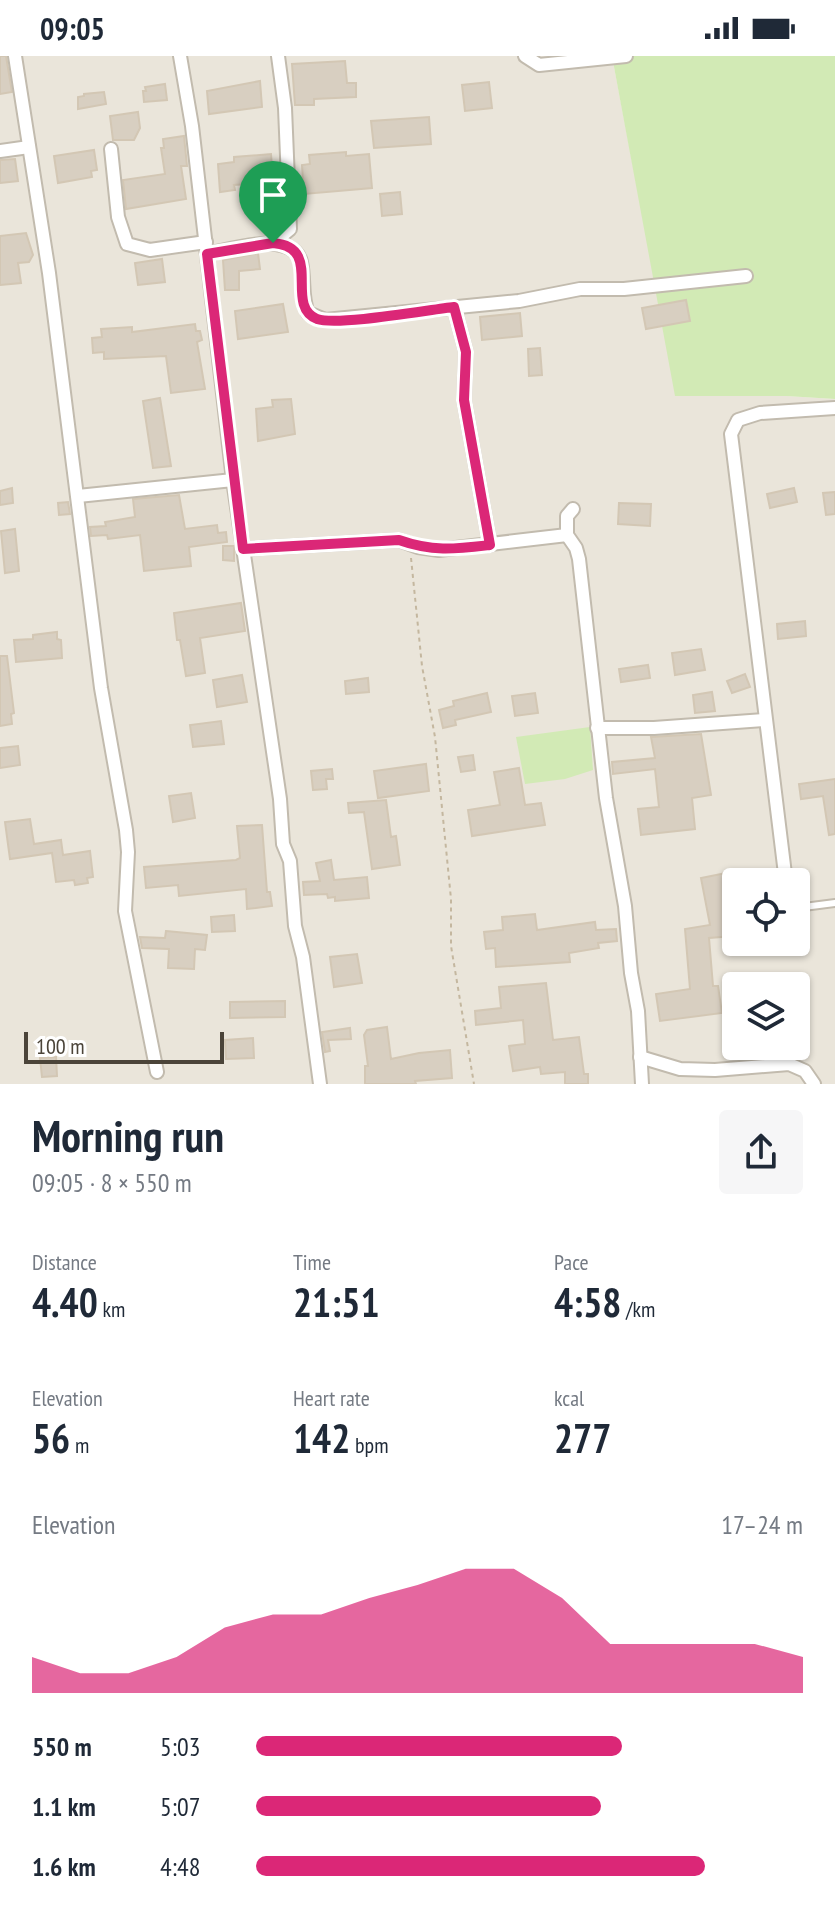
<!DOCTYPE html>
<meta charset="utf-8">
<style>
:root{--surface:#fff;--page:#f6f6f7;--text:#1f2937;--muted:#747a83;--accent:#db2777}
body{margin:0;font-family:"PT Sans Narrow",sans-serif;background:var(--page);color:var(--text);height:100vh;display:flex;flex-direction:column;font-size:30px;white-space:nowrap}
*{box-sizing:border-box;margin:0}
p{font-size:26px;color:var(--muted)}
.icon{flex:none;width:44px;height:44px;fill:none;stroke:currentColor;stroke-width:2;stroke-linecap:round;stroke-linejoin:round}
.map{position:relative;height:1028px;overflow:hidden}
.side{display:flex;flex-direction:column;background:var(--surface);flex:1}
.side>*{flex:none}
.controls{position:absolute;left:722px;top:812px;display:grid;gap:16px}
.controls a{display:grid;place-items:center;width:88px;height:88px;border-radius:8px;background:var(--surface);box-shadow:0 2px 6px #0004;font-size:40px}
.scale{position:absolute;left:24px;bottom:20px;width:200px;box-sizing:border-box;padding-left:8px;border:4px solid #4b4439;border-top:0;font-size:22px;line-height:28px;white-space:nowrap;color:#4b4439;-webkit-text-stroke:6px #fff;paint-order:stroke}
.pin{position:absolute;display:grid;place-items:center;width:68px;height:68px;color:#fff;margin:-82px -34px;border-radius:50% 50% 50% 0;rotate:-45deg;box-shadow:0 0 8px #0007}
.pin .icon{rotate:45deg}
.round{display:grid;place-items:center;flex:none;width:84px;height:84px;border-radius:8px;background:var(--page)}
.head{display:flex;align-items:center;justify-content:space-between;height:136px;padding:0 32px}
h1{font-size:44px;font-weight:700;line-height:60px}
.metrics{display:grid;grid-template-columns:repeat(3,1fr);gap:12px;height:136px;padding:8px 32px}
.metrics div{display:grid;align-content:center}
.metrics b{font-size:40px;font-weight:700}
.metrics small{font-size:22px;font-weight:400}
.metrics p{font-size:22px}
.chart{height:224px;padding:16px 32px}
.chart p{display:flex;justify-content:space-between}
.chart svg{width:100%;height:144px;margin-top:8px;fill:var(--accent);opacity:.7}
ul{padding:0 32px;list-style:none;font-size:26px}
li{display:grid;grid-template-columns:128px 96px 1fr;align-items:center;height:60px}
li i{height:20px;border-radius:10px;background:var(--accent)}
.status{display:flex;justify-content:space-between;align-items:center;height:56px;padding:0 40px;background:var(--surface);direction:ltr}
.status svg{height:22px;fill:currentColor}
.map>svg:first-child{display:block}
.residential{fill:#eae5da;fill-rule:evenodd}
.green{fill:#d2eab5}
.building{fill:#d8cfc1;stroke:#d3c7b4;stroke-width:2}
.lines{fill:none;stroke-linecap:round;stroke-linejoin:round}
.service-casing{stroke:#c2bbae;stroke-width:10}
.minor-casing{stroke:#c2bbae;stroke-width:16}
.path{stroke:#c4b79f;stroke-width:2;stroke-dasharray:4 4;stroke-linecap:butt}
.service{stroke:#fff;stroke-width:6}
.minor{stroke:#fff;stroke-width:12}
.route-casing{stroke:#fff;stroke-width:16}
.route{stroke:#db2777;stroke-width:10}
</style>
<div class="status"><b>09:05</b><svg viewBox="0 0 49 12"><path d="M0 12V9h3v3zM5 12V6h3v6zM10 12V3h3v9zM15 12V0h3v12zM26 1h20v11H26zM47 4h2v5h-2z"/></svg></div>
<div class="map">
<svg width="835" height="1028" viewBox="0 0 835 1028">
<rect width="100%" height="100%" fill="#f6f3ec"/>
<path class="residential" d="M0,0H612L656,232L786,340L835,343V1028H0ZM736,826H796V886H736ZM736,930H796V990H736Z"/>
<g class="green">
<polygon points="612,0 835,0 835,343 786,340 675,340"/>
<polygon points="590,671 593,714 565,723 525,728 516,681"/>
</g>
<g class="building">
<polygon points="0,0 6,0 12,36 0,38"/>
<polygon points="345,5 347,27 356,27 356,41 314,43 314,49 295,49 292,8"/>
<polygon points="260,25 262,51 209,58 207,35"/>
<polygon points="489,26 492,52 465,55 462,29"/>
<polygon points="165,28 167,44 144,46 143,35 146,35 145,31"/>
<polygon points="104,36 106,48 78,53 78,41 84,40 84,38"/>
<polygon points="138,56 140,72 134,84 113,84 110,60"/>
<polygon points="429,61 431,88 374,92 371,65"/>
<polygon points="184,80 187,110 181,110 186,143 126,153 123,124 165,118 161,92 164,92 163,83"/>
<polygon points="94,94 97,114 91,115 92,121 58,127 54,100"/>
<polygon points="346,96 346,100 369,98 372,132 304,138 302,109 310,108 309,99"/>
<polygon points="271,98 273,126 234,129 235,134 220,136 218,108 234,106 234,101"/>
<polygon points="15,103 18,125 0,127 0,104"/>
<polygon points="400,136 402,158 382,160 380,138"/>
<polygon points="26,177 33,199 29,206 18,207 21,227 0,229 0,180"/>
<polygon points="258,197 260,213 239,215 239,234 225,234 223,204"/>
<polygon points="162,203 165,226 138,229 135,207"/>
<polygon points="686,244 690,265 646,273 642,252"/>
<polygon points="283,248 288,276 238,283 235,255"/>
<polygon points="520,257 522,280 482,284 480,261"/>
<polygon points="195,268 196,275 200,275 202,284 197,286 205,333 171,337 166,300 104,303 104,296 93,297 92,282 102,281 101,273 132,271 132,276"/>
<polygon points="540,292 542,319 529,320 528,293"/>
<polygon points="160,342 171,410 153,412 143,345"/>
<polygon points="291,343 295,378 258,385 256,353 273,351 272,344"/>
<polygon points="12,432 13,447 0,449 0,435"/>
<polygon points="794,432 797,446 770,452 767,438"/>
<polygon points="835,436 835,458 826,459 823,437"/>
<polygon points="179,439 185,473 217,469 218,477 226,476 227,486 189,491 191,510 144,515 140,479 108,483 107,479 91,480 90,471 106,470 105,466 135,461 133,443"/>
<polygon points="68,446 70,458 59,459 58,447"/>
<polygon points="619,447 651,448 650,470 618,468"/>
<polygon points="15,473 19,515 5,517 1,475"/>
<polygon points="223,490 234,490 234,505 223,504"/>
<polygon points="241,547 245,575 200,582 205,617 186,620 180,584 177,584 174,557"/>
<polygon points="805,565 806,580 778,583 777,568"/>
<polygon points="57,576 57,583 61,584 62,602 16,606 14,584 33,583 33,579"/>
<polygon points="701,593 705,614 675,619 672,597"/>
<polygon points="0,600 7,600 14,657 11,658 12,668 0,670"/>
<polygon points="648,609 650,622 621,626 619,613"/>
<polygon points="745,618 750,631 732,637 727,625"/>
<polygon points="242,619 247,646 217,651 213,624"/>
<polygon points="368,622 369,636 346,638 345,625"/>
<polygon points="712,636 715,655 695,657 693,639"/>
<polygon points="487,637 491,656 455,664 456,669 443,672 439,654 454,650 453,645"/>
<polygon points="535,637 538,657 515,660 512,640"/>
<polygon points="221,665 224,688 193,691 190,669"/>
<polygon points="701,678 711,739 692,742 695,773 641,779 638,753 659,751 655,713 613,718 612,706 655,702 651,681"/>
<polygon points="18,690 20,709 0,712 0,692"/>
<polygon points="473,699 475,714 461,716 458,701"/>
<polygon points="426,708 429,735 378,742 374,715"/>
<polygon points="519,712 525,749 541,747 545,769 472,780 468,754 500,749 494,716"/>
<polygon points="332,713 333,723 326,723 327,733 313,734 311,715"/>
<polygon points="835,723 835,778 829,779 823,740 801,743 799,728"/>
<polygon points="191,737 195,762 173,766 169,740"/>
<polygon points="386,744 391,781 396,780 400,809 372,813 364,756 349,757 348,747"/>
<polygon points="30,763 34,788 61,784 63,799 90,795 93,821 87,822 88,827 75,829 74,824 56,826 52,797 10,803 5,766"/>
<polygon points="262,769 267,836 270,836 272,850 247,853 246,833 179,840 178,829 146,832 144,811 236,804 240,802 237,770"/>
<polygon points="331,804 334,824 367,821 369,842 335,845 335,841 328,842 327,838 304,839 303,826 320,825 316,807"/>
<polygon points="736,815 736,838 729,839 734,880 709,882 713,930 718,930 722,957 660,965 656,938 690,933 685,873 710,869 701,822"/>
<polygon points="535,858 537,874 595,866 596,874 616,873 617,885 598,887 599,892 569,897 570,906 496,911 495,892 486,893 484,876 503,874 502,861"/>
<polygon points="234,859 235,875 212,876 211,861"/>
<polygon points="166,875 207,879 205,894 195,893 194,913 168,912 169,893 142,892 140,881 165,882"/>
<polygon points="357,898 362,927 334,931 330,901"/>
<polygon points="546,927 553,984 579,981 584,1018 588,1018 588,1028 565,1028 565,1016 541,1018 540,1011 513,1015 509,990 525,988 523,964 476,969 475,955 501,952 499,931"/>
<polygon points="285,945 285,961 230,962 230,946"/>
<polygon points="387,971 391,1003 419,997 450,994 452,1022 415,1025 416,1028 365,1028 365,1010 368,1010 364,979 367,974"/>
<polygon points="350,972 351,983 328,984 330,995 325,996 322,976"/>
<polygon points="253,982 254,1002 226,1003 225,984"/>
<polygon points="56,1001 57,1020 42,1021 40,1002"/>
</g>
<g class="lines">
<defs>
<polyline id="service" points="796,852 835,847"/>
<g id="minor">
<polyline points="15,0 49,217 101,632 126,774 128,796 125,855 157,1016"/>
<polyline points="180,0 192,70 233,424 280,743 283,788 290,805 295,870 303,901 320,1028"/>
<polyline points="525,0 539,9 626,0"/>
<polyline points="111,93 118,161 127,188 150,194 206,186"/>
<polyline points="0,95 29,91"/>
<polyline points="273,187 290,173 285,52 278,0"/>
<path d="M207,198C231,194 292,173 301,206C305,223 301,240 308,257L325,264L519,245L580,233H624L746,220"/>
<polyline points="454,251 466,296 464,344 490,489"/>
<polyline points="78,440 233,424"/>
<polyline points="573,453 567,460 567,479 576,492 579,503 606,742 625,850 631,917 638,955 642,1028"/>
<polyline points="243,493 399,484 418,491 439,494 567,479"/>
<polyline points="597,672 654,672 764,664"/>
<polyline points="786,826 731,378 738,364 760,357 835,352"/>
<polyline points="795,886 796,888"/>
<polyline points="640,1001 680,1013 715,1014 789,1008 805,1015 814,1028"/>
</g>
</defs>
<use href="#service" class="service-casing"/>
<use href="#minor" class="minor-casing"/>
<polyline class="path" points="411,502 422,610 435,681 451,843 451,890 474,1028"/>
<use href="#service" class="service"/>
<use href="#minor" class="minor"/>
</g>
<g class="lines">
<defs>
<path id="route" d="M273,187C325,191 283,249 317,263C338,270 427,254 454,251L466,296L464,344L490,489C455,493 433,496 399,484L243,493L207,198Z"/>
</defs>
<use href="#route" class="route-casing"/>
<use href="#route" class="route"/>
</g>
</svg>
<div class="controls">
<a><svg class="icon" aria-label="locate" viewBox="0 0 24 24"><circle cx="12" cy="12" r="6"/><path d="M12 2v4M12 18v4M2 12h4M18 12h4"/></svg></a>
<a><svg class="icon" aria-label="layers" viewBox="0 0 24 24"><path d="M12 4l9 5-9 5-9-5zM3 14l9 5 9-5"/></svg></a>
</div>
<div class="scale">100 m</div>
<div class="pin" style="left:273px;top:187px;background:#1e9e55"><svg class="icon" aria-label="arrive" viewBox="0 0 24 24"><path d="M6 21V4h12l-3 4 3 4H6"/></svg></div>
</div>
<section class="side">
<div class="head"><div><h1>Morning run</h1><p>09:05 · 8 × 550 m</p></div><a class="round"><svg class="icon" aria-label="share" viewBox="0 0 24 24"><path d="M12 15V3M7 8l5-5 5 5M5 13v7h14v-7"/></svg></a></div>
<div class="metrics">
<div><p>Distance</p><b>4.40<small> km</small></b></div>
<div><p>Time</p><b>21:51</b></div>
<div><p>Pace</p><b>4:58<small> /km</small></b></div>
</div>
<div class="metrics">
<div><p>Elevation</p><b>56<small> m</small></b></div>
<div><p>Heart rate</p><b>142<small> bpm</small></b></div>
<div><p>kcal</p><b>277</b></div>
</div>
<div class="chart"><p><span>Elevation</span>17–24 m</p>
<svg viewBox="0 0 160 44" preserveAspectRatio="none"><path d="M0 44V33L10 38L20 38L30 33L40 24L50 20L60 20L70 15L80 11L90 6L100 6L110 15L120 29L130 29L140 29L150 29L160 33V44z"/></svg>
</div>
<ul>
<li><b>550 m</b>5:03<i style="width:67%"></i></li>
<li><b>1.1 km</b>5:07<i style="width:63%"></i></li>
<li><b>1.6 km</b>4:48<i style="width:82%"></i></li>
</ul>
</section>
